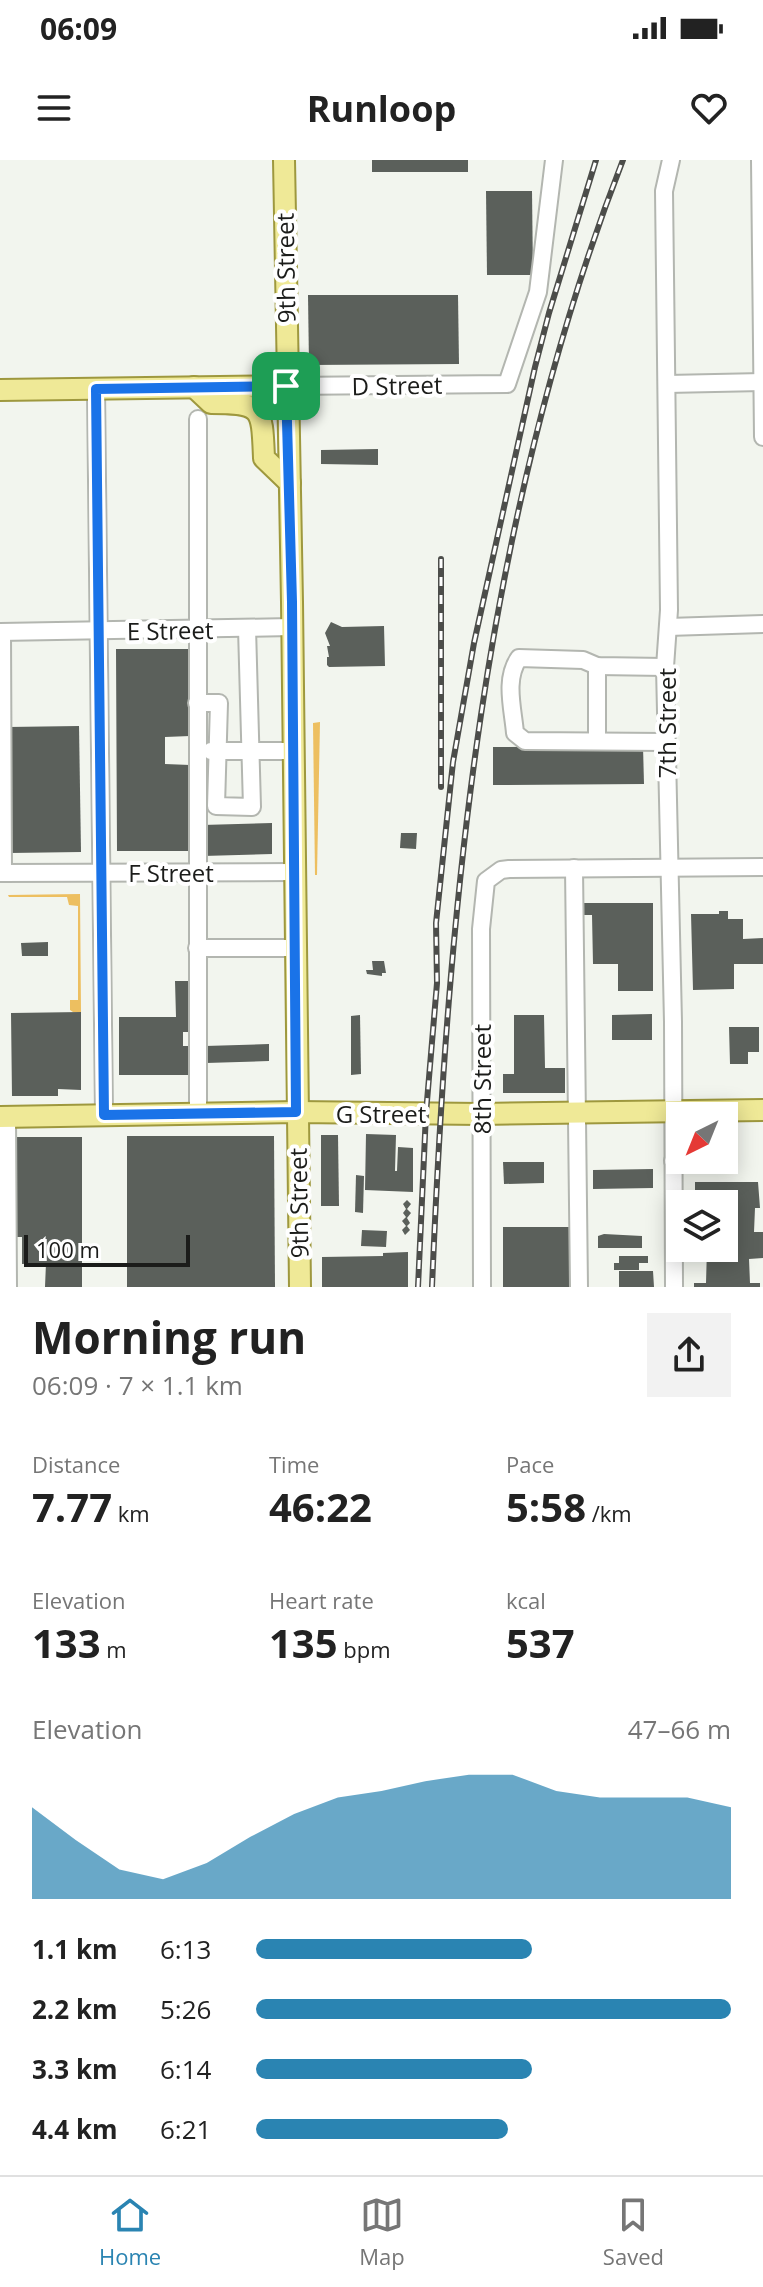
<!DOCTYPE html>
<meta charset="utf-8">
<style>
:root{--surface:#fff;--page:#f2f2f2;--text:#222;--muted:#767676;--line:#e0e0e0;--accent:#2a84b2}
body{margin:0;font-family:"Open Sans",sans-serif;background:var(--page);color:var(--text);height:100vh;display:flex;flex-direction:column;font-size:30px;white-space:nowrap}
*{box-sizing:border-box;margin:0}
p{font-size:26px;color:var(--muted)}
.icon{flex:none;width:44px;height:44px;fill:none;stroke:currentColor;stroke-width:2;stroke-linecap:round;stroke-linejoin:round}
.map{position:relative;height:1127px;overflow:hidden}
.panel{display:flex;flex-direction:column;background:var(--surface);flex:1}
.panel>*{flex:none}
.needle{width:52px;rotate:223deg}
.fabs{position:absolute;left:666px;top:942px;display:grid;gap:16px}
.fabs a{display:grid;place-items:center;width:72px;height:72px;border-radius:0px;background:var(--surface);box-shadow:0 4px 20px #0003;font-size:40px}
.scale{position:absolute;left:24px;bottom:20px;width:166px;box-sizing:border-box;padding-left:8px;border:4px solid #1b1c1a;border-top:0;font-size:22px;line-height:28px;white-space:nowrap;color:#1b1c1a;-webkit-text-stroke:6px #fff;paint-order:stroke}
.pin{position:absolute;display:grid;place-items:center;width:68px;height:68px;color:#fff;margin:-34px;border-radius:16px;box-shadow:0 4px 12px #0006}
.round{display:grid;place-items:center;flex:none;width:84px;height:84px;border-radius:0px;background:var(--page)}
.summary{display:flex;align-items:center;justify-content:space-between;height:136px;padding:0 32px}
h1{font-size:44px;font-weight:700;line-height:60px}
.stats{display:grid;grid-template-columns:repeat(3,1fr);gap:12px;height:136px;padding:8px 32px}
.stats div{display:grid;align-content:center}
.stats b{font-size:40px;font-weight:700}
.stats small{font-size:22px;font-weight:400}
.stats p{font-size:22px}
.chart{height:224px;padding:16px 32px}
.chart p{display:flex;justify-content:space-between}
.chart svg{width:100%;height:144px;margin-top:8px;fill:var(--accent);opacity:.7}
ul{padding:0 32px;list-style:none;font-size:26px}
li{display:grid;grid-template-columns:128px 96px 1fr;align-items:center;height:60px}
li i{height:20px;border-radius:10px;background:var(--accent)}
.status{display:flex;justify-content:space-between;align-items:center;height:56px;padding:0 40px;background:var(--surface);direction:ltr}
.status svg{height:22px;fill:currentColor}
header{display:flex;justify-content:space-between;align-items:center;height:104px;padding:0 32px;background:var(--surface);font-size:36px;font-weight:700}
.tabs{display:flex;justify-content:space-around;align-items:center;height:112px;border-top:2px solid var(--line);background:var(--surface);font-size:22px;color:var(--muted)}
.tabs a{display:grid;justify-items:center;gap:4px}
.tabs .selected{color:var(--accent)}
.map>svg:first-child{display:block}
.green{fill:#edbf60}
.building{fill:#5b605b}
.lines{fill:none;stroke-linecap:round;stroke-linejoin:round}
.minor-casing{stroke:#b3b6b0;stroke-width:20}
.major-casing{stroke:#9e983e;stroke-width:24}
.minor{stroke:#fff;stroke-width:16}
.major{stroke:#efe997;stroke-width:20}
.rail-casing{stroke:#4c4d4a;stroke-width:6}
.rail{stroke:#fff;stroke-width:3;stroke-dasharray:9;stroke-linecap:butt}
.route-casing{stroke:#fff;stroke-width:16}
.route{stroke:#1a73e8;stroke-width:10}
.labels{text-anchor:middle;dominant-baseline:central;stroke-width:8;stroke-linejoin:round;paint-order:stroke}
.street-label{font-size:24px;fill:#1b1c1a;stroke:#fff}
</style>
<div class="status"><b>06:09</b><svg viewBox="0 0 49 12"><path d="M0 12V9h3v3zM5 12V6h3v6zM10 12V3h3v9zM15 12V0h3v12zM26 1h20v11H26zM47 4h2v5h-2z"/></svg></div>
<header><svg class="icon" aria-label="menu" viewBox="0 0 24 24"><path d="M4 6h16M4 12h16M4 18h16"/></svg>Runloop<svg class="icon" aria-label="heart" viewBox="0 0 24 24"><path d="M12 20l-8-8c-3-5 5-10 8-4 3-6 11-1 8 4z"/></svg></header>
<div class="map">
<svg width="763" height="1127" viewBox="0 0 763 1127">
<rect width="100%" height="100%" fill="#f2f5ee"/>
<g class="green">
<polygon points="320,562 317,715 315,715 313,563"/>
<polygon points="80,734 81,852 73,852 70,850 70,840 78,840 78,746 69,745 67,737 9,737 8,735"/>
</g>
<g class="building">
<rect x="372" y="0" width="96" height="12"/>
<polygon points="486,31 532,31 533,115 487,115"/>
<polygon points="308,135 458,135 459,204 309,205"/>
<polygon points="378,289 378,305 321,304 321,290"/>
<polygon points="331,462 342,467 384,466 385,506 329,507 327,505 327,497 329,497 327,486 330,486 325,473"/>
<polygon points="116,489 189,489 190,576 165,577 165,604 190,605 191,691 117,691"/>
<polygon points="79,566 81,692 10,693 8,567"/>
<polygon points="643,586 644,624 493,625 493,587"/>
<polygon points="272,663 272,694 203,696 202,665"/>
<polygon points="401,673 417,673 416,689 400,688"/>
<polygon points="583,743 653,743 653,831 618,831 618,804 593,804 592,755 583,755"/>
<polygon points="719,751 728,751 728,759 743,759 743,779 763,778 763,804 734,804 734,829 693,830 691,754 719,754"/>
<polygon points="48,782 48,796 22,796 21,783"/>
<polygon points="372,801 384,801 386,813 382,813 382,816 367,814 366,810 373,810"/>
<polygon points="175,821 192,821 192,872 183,872 183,886 192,886 192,915 119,915 119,857 176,857"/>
<polygon points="81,852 81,930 58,929 58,936 12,936 11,853"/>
<polygon points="652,854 652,880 612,880 612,855"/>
<polygon points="360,855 361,914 351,915 351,856"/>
<polygon points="514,855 544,855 545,908 565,908 565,933 503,933 503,914 514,914"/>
<polygon points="729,867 759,867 759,892 748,892 748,904 730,904"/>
<polygon points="269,884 269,901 206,903 205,886"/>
<polygon points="366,974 396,975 395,1011 397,1011 398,987 413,988 413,1032 365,1030"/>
<polygon points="321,975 338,975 339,1046 321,1046"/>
<polygon points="127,976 274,976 275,1127 127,1127"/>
<polygon points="12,977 82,977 82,1127 45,1127 46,1103 22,1104 22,1077 13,1077"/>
<polygon points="503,1002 544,1002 544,1023 504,1024"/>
<polygon points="653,1009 653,1028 593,1029 593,1010"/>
<polygon points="356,1015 364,1016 363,1053 355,1052"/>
<polygon points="695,1022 758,1022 760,1048 755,1048 754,1072 763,1072 763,1098 749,1099 750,1123 760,1123 760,1127 694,1127 694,1123 706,1123 707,1088 724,1088 724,1044 695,1044"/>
<polygon points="407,1040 411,1044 407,1049 411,1053 407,1058 410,1063 407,1066 410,1070 405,1075 402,1070 406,1066 402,1061 406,1057 403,1053 406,1049 403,1044"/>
<polygon points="503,1067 573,1067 574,1127 503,1127"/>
<polygon points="362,1070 387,1071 386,1087 361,1086"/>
<polygon points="604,1074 642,1076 642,1088 598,1088 598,1076"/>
<polygon points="408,1092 408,1127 322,1127 322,1097 383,1096 383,1093"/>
<polygon points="619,1096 648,1096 648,1103 639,1103 639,1110 614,1110 614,1103 619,1103"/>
<polygon points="619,1111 653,1111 654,1127 619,1127"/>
</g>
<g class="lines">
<defs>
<g id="minor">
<polyline points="671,0 664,31 669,450 665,507 673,862 674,1127"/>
<polyline points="760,0 763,277"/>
<polyline points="667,224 763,222"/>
<polyline points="286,226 507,224 538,132 554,0"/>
<polyline points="96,229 104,955"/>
<polyline points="668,467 763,464"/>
<polyline points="0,472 292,467"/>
<polyline points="2,472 3,713"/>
<path d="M665,507L597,506L583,500L519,498C504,519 513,549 515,573L525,581L666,582"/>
<polyline points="197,543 219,543 216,646 252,647 247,468"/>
<polyline points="597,581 597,506"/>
<polyline points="211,591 293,591"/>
<polyline points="574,708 579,1127"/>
<polyline points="0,713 294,712"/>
<polyline points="197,788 295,788"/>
<polyline points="198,955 198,259"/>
<polyline points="7,957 8,1127"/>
<polyline points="673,1001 711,1004 711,1000"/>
<polyline points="482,1127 481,769 486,721 501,710 509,709 763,707"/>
</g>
<g id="major">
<polyline points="284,0 292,442 300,1127"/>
<path d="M194,227L211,243C263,243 262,248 264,298L290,323"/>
<polyline points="0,230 286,226"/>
<polyline points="0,957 296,952 481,954 763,950"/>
</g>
</defs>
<use href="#minor" class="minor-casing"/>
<use href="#major" class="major-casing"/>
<use href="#minor" class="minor"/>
<use href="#major" class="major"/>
<defs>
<g id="rail">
<polyline points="441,399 441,627"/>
<polyline points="418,1127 426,953 437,823 436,763 453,602 474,483 535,207 549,153 596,0"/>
<path d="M432,1127C448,745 483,359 623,0"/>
</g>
</defs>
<use href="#rail" class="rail-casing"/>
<use href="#rail" class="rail"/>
</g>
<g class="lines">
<defs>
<polygon id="route" points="286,226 292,442 296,952 104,955 96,229"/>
</defs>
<use href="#route" class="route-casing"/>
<use href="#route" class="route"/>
</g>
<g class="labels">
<g class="street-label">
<text transform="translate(285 108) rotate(-91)">9th Street</text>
<text transform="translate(397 225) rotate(-1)">D Street</text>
<text transform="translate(170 470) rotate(-1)">E Street</text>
<text transform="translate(666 563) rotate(-90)">7th Street</text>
<text x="171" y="712">F Street</text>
<text transform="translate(481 919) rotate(-90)">8th Street</text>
<text x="381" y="953">G Street</text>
<text transform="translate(298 1043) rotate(-91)">9th Street</text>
</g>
</g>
</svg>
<div class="fabs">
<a><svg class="needle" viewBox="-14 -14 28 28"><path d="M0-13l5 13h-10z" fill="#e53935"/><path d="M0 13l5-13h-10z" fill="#767676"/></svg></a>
<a><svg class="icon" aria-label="layers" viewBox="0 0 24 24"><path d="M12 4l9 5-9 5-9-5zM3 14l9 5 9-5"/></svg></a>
</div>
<div class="scale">100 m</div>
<div class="pin" style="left:286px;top:226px;background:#1e9e55"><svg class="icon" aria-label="arrive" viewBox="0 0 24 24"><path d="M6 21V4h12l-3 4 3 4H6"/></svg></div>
</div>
<section class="panel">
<div class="summary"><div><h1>Morning run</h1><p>06:09 · 7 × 1.1 km</p></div><a class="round"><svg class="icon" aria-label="share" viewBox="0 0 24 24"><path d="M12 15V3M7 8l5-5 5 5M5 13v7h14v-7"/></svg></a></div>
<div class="stats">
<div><p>Distance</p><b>7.77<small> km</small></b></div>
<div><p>Time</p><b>46:22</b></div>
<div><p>Pace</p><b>5:58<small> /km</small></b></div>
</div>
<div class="stats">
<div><p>Elevation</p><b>133<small> m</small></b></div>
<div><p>Heart rate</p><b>135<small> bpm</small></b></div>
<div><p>kcal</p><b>537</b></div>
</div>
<div class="chart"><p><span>Elevation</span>47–66 m</p>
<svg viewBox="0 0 160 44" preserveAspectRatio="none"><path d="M0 44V16L10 26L20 35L30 38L40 33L50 25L60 18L70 13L80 11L90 8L100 6L110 6L120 11L130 13L140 13L150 13L160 16V44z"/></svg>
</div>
<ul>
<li><b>1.1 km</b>6:13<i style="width:58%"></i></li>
<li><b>2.2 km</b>5:26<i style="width:100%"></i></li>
<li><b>3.3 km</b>6:14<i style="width:58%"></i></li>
<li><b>4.4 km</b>6:21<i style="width:53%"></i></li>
</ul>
</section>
<nav class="tabs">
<a class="selected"><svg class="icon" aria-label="home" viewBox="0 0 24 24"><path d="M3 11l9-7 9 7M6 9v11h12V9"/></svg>Home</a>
<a><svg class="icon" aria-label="map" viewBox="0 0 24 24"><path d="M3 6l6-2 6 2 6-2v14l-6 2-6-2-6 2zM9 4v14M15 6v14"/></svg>Map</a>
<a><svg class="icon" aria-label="saved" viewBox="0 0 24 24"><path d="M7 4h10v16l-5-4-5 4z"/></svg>Saved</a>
</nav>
